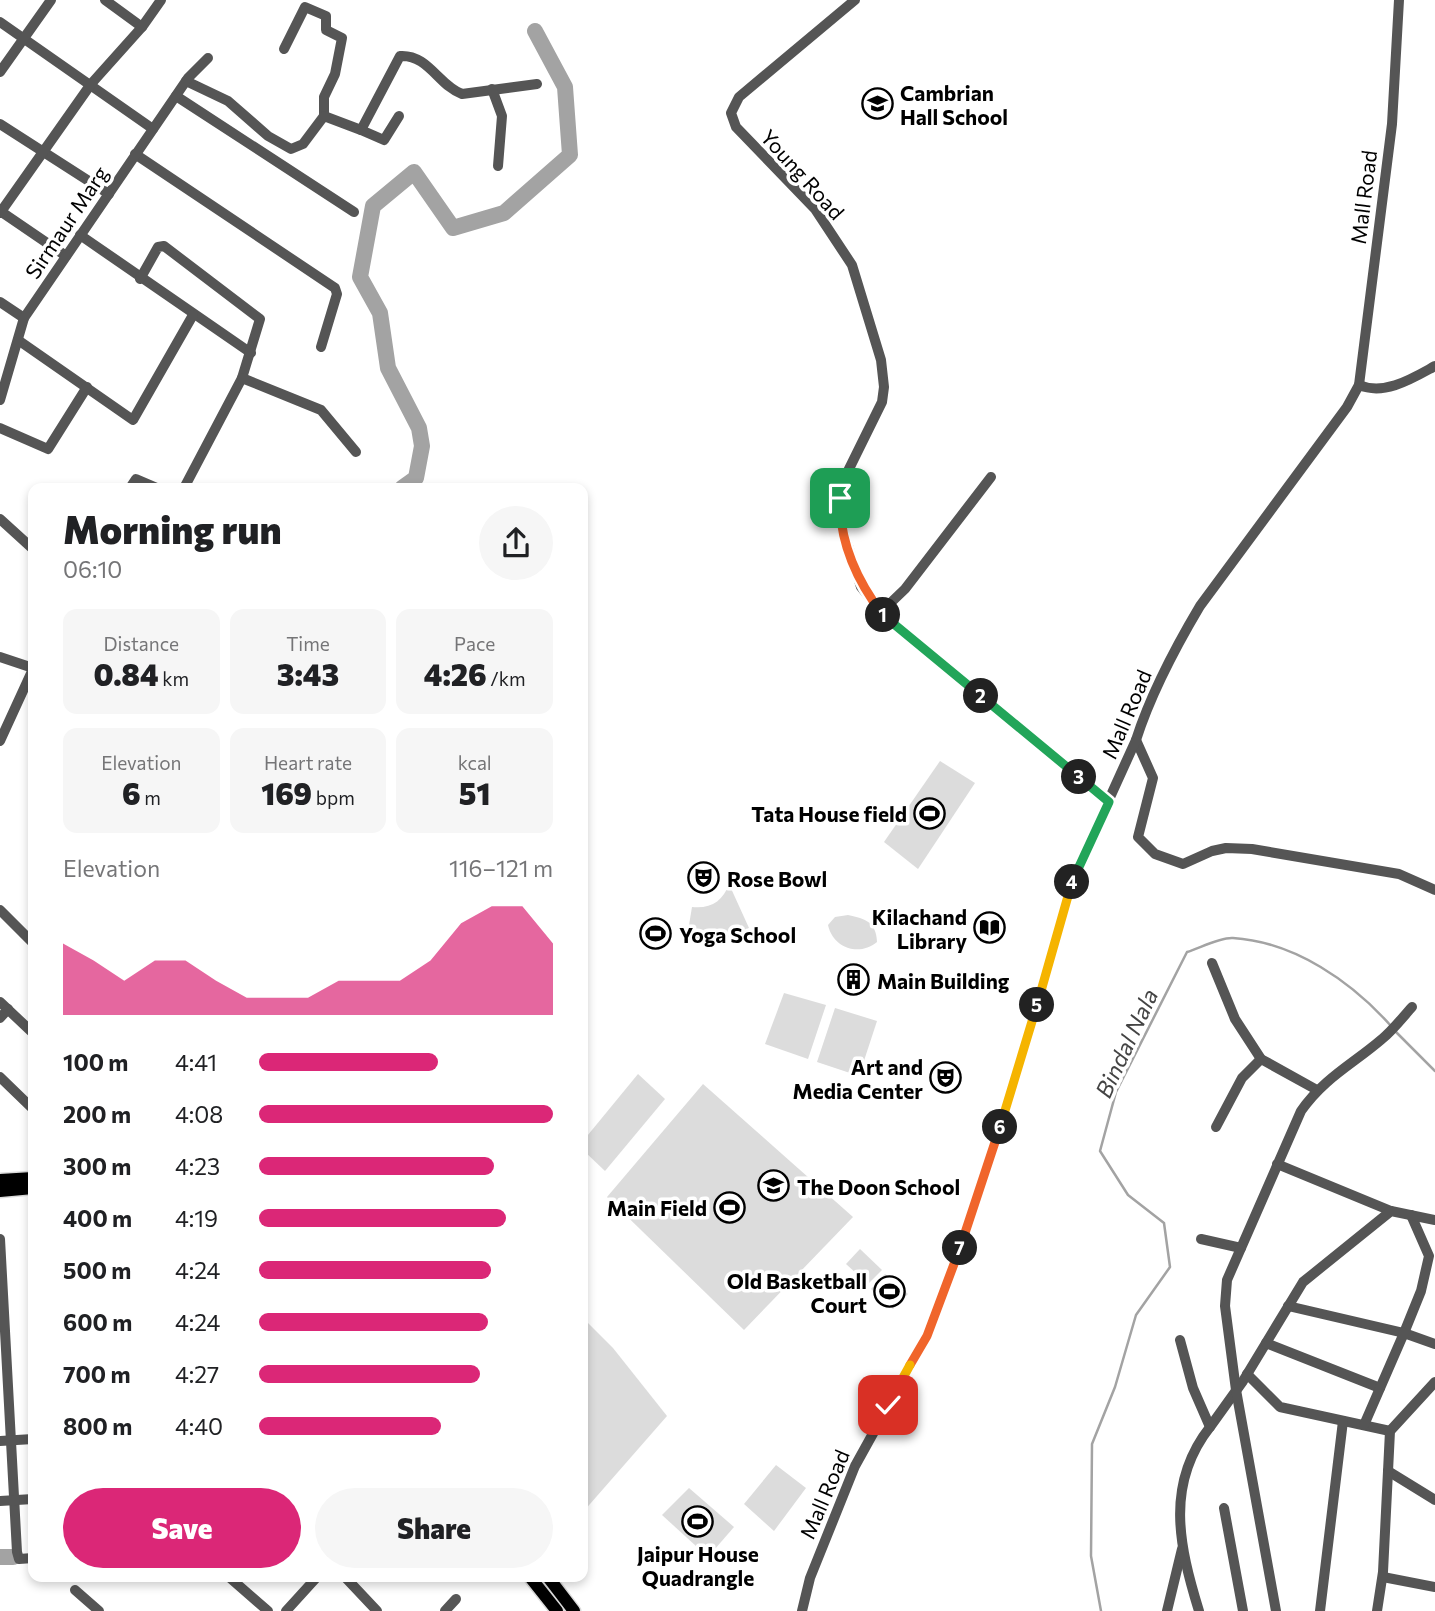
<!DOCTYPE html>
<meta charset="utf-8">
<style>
:root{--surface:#fff;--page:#f6f6f6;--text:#202124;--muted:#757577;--accent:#db2777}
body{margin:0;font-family:Commissioner,sans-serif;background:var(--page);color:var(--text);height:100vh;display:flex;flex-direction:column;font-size:26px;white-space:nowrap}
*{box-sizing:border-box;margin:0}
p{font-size:23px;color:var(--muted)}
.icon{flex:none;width:38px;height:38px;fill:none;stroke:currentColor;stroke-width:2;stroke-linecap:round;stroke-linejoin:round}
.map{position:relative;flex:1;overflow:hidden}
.sheet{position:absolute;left:28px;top:483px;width:560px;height:1099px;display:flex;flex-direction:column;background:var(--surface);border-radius:14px;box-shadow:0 4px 10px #0003}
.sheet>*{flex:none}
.pin{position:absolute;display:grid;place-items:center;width:60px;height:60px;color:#fff;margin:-30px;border-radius:14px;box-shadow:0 4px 10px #0006}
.km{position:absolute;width:35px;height:35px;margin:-18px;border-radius:50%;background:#222;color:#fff;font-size:19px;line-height:35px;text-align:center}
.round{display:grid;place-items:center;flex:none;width:74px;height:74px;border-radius:37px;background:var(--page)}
.head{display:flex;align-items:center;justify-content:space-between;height:119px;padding:0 35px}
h1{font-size:38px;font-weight:800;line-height:52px}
.figures{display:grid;grid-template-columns:repeat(3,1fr);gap:10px;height:119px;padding:7px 35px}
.figures div{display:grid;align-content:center;border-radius:14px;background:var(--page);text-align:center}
.figures b{font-size:30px;font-weight:800}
.figures small{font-size:19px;font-weight:400}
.figures p{font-size:19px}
.chart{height:196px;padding:14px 35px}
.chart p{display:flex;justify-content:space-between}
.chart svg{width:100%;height:126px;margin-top:7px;fill:var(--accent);opacity:.7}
.button{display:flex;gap:14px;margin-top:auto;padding:14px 35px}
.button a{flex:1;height:80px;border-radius:42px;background:var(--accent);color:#fff;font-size:28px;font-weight:800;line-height:80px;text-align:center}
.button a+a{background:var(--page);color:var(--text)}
ul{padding:0 35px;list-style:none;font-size:23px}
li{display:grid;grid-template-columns:112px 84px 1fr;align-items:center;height:52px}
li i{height:18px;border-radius:9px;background:var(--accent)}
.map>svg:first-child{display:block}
.green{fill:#dcdcdc}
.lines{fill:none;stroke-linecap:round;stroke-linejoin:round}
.stream{stroke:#a3a3a3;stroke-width:2.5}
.river{stroke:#a3a3a3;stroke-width:16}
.major-casing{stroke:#dbdbdb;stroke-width:15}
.minor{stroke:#555;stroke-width:10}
.major{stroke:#000;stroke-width:12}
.split-1-casing{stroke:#fff;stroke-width:14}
.split-2-casing{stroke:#fff;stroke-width:14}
.split-3-casing{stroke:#fff;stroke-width:14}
.split-4-casing{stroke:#fff;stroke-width:14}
.split-5-casing{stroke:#fff;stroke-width:14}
.split-6-casing{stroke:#fff;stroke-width:14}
.split-7-casing{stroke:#fff;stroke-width:14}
.split-8-casing{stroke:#fff;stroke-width:14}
.split-9-casing{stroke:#fff;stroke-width:14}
.split-1{stroke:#f0652b;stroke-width:9}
.split-2{stroke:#22a559;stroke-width:9}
.split-3{stroke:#22a559;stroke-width:9}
.split-4{stroke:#22a559;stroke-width:9}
.split-5{stroke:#f5b400;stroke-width:9}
.split-6{stroke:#f5b400;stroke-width:9}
.split-7{stroke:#f0652b;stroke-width:9}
.split-8{stroke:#f0652b;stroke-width:9}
.split-9{stroke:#f5b400;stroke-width:9}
.labels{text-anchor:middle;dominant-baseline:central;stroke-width:7;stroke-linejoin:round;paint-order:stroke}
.poi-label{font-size:21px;font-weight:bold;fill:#000;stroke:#fff;text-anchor:start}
.street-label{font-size:21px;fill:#000;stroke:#fff}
.water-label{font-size:23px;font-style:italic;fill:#444;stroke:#fff}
</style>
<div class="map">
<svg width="1435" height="1611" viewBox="0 0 1435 1611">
<rect width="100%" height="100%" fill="#fff"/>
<g class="green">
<polygon points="940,761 975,783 918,869 884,842"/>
<path d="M729,884L749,928C730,941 709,945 687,937L692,907C711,909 723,901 729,884Z"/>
<path d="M848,915C866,919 876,922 877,942C859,957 833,948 828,925L835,917Z"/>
<polygon points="784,993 826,1005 808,1059 765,1044"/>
<polygon points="835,1008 877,1021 859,1076 817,1062"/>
<polygon points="638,1074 665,1099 605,1171 583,1150 583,1141"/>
<polygon points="703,1084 853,1217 744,1330 607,1197"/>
<polygon points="860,1249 882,1270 868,1284 846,1264"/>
<polygon points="885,1274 908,1294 893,1309 871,1289"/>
<polygon points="583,1318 613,1348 667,1416 583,1512"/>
<polygon points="776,1465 806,1488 774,1531 744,1504"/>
<polygon points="689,1488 734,1527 708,1557 662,1515"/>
</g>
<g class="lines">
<g class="stream">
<polyline points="1395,1031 1435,1071"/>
<path d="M1101,1611L1091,1556L1092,1444L1115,1387L1136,1315L1170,1267L1164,1223L1128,1195L1100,1151L1116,1092L1187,952C1200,948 1220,937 1233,938C1295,942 1352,982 1391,1026"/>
</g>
<g class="river">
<polyline points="402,488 416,478 422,446 419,428 388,368 380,313 360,277 373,206 414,172 453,228 504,213 570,155 565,87 535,31"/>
<polyline points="0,1557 13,1557"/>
</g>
<defs>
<g id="major">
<polyline points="0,1180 33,1178"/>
<polyline points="0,1191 33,1188"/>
<polyline points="530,1577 557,1611"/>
<polyline points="548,1577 574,1611"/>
</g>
</defs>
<use href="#major" class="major-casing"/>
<g class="minor">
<polyline points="105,0 142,27"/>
<polyline points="855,0 739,97 731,113 736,127 815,209 852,265 881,360 884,387 882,402 846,475 840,498 839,517 861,587 885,617 1109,801"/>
<polyline points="0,22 153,129"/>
<polyline points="284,49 305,7 326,16 326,30 342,38 335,74 324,97 324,116"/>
<polyline points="0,72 51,0"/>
<path d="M186,81L228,101L268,136L291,149L303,144L324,116L361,130L400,56C428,54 439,86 462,94L537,84"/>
<polyline points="492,89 502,116 498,166"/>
<polyline points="176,96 354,212"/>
<polyline points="0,124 109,194"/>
<polyline points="361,130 384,140 399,116"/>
<polyline points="135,154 335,288 337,294 321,347"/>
<polyline points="0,211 66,256"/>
<polyline points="0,213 91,84 142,27 161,0"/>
<polyline points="80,235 251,353"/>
<polyline points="140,279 158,247 164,246 260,319 242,378 184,488"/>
<polyline points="0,302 24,318"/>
<polyline points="18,340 133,420 193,315"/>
<polyline points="242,378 321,410 356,452"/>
<path d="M1359,385C1385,396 1413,378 1435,366"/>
<polyline points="0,400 24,318 188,78 208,58"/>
<polyline points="0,428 48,449 87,387"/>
<polyline points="130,488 136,479 157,488"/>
<polyline points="0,519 33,549"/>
<polyline points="881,612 905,589 991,477"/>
<polyline points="0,657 33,668"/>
<polyline points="1136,740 1153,778 1138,837 1155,854 1183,864 1212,851 1226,848 1252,849 1399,874 1435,890"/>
<polyline points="0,741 33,669"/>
<polyline points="0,910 33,943"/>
<polyline points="1212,963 1235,1019 1261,1059 1317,1090"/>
<polyline points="0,1002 33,1033"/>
<polyline points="0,1018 8,1009"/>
<polyline points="0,1077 33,1109"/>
<polyline points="1216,1127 1242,1078 1261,1059"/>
<polyline points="1277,1164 1391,1211"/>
<polyline points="0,1239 17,1552 19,1559 33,1558"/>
<polyline points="1201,1239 1241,1248"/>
<polyline points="1288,1306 1404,1333 1421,1291 1429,1256 1411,1215"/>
<polyline points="1180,1340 1193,1388 1210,1427 1243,1381 1303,1282 1391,1211 1435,1220"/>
<polyline points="1266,1343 1380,1388"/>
<polyline points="1247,1374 1280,1407 1390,1431"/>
<polyline points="1364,1425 1404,1333 1435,1344"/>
<polyline points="0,1441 33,1439"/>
<polyline points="1388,1471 1435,1500"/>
<polyline points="0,1501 33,1499"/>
<polyline points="1224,1508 1243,1611"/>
<polyline points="229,1577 268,1611"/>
<polyline points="345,1577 377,1611"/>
<polyline points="1383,1577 1435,1587"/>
<polyline points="75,1590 99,1611"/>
<polyline points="286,1611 317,1577"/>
<polyline points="445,1611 456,1599"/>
<path d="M802,1611L810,1578L855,1466L927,1336L948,1281L1008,1102L1072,881L1136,740C1151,693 1175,648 1200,606L1347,407L1359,385L1392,124L1399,0"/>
<polyline points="1167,1611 1182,1549"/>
<path d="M1199,1611C1179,1546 1165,1484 1210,1427"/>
<path d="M1276,1611L1236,1390L1225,1306L1227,1280L1301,1111C1324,1078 1353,1064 1382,1039C1393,1030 1402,1018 1412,1007"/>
<polyline points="1320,1611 1343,1421"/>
<polyline points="1377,1611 1383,1572 1390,1431 1435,1382"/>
</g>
<use href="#major" class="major"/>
</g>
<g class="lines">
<defs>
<path id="split-1" d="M840,498C839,541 857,581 883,615"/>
<polyline id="split-2" points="883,615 981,696"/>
<polyline id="split-3" points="981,696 1079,777"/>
<polyline id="split-4" points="1072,882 1109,802 1079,777"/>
<polyline id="split-5" points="1037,1005 1072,882"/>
<polyline id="split-6" points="1000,1127 1037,1005"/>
<polyline id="split-7" points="960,1248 1000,1127"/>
<polyline id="split-8" points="910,1365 927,1336 960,1248"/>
<polyline id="split-9" points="888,1405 910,1365"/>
</defs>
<use href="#split-1" class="split-1-casing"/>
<use href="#split-2" class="split-2-casing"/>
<use href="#split-3" class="split-3-casing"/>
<use href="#split-4" class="split-4-casing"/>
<use href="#split-5" class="split-5-casing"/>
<use href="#split-6" class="split-6-casing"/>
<use href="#split-7" class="split-7-casing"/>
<use href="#split-8" class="split-8-casing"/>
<use href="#split-9" class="split-9-casing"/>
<use href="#split-1" class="split-1"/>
<use href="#split-2" class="split-2"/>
<use href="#split-3" class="split-3"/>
<use href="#split-4" class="split-4"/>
<use href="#split-5" class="split-5"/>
<use href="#split-6" class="split-6"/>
<use href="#split-7" class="split-7"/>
<use href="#split-8" class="split-8"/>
<use href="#split-9" class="split-9"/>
</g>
<defs>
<symbol id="school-ring" viewBox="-11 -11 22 22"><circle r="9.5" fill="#fff" stroke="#000" stroke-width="1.5"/><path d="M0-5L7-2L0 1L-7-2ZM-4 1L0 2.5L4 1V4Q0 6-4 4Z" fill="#000"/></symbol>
<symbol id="stadium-ring" viewBox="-11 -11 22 22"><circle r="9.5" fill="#fff" stroke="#000" stroke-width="1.5"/><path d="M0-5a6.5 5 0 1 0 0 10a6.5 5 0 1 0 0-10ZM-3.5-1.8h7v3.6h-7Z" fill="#000"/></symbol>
<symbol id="theatre-ring" viewBox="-11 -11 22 22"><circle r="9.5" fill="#fff" stroke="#000" stroke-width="1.5"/><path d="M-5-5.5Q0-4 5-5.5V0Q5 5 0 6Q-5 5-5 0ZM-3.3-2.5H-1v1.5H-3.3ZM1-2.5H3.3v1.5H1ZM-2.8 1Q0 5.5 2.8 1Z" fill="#000"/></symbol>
<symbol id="library-ring" viewBox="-11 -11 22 22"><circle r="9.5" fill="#fff" stroke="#000" stroke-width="1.5"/><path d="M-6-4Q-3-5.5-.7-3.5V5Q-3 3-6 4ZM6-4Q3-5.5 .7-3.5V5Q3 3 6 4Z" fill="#000"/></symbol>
<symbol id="building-ring" viewBox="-11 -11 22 22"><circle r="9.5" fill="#fff" stroke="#000" stroke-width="1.5"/><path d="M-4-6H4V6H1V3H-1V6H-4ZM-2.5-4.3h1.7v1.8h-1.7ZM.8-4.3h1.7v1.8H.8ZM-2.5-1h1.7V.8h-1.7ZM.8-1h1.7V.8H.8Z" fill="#000"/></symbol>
</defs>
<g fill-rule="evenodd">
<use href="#school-ring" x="860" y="86" width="35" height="35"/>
<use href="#stadium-ring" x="912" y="796" width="35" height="35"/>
<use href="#theatre-ring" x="686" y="860" width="35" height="35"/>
<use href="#library-ring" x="972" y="910" width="35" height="35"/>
<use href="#stadium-ring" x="638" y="916" width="35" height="35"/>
<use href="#building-ring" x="836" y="962" width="35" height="35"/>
<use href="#theatre-ring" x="928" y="1060" width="35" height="35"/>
<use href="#school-ring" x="756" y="1168" width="35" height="35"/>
<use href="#stadium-ring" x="712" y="1190" width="35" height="35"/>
<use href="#stadium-ring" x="872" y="1274" width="35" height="35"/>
<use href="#stadium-ring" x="680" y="1504" width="35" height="35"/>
</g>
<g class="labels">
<g class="poi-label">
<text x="900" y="92">Cambrian<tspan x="900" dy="24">Hall School</tspan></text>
<text x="907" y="813" text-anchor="end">Tata House field</text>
<text x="727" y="878">Rose Bowl</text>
<text x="967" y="916" text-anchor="end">Kilachand<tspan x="967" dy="24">Library</tspan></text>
<text x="679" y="934">Yoga School</text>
<text x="877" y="980">Main Building</text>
<text x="923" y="1066" text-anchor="end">Art and<tspan x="923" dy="24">Media Center</tspan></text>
<text x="797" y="1186">The Doon School</text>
<text x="707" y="1207" text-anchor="end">Main Field</text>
<text x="867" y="1280" text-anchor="end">Old Basketball<tspan x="867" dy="24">Court</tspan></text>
<text x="698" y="1553" text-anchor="middle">Jaipur House<tspan x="698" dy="24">Quadrangle</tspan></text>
</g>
<g class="street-label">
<text transform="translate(803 174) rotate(48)">Young Road</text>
<text transform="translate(1363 197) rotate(-83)">Mall Road</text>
<text transform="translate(66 222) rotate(-56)">Sirmaur Marg</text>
<text transform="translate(1126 714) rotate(-67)">Mall Road</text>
<text transform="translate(824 1494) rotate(-67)">Mall Road</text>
</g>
<g class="water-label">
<text transform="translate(1126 1043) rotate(-65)">Bindal Nala</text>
</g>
</g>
</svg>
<div class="pin" style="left:840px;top:498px;background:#1e9e55"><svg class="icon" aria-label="arrive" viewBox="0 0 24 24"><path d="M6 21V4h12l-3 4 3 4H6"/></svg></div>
<div class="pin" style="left:888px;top:1405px;background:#d93025"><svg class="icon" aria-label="check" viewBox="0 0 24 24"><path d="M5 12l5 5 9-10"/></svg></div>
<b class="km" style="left:883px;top:615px">1</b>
<b class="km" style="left:981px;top:696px">2</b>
<b class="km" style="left:1079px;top:777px">3</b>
<b class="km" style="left:1072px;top:882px">4</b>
<b class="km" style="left:1037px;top:1005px">5</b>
<b class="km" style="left:1000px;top:1127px">6</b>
<b class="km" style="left:960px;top:1248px">7</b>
<section class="sheet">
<div class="head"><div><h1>Morning run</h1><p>06:10</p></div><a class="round"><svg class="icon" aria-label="share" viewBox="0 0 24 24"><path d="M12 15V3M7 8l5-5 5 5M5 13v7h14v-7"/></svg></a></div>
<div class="figures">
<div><p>Distance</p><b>0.84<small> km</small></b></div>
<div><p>Time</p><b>3:43</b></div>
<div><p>Pace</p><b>4:26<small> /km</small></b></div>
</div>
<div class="figures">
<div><p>Elevation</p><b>6<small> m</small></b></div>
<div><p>Heart rate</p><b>169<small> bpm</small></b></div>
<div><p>kcal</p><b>51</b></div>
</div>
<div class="chart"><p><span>Elevation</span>116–121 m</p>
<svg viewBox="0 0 160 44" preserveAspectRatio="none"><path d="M0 44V19L10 25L20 32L30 25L40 25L50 32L60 38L70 38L80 38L90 32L100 32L110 32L120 25L130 12L140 6L150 6L160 19V44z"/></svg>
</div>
<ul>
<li><b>100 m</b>4:41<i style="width:61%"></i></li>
<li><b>200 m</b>4:08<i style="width:100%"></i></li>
<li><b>300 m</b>4:23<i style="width:80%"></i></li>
<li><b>400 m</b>4:19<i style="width:84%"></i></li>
<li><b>500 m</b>4:24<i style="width:79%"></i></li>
<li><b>600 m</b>4:24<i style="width:78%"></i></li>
<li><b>700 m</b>4:27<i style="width:75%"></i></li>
<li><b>800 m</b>4:40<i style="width:62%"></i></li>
</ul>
<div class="button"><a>Save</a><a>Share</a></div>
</section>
</div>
